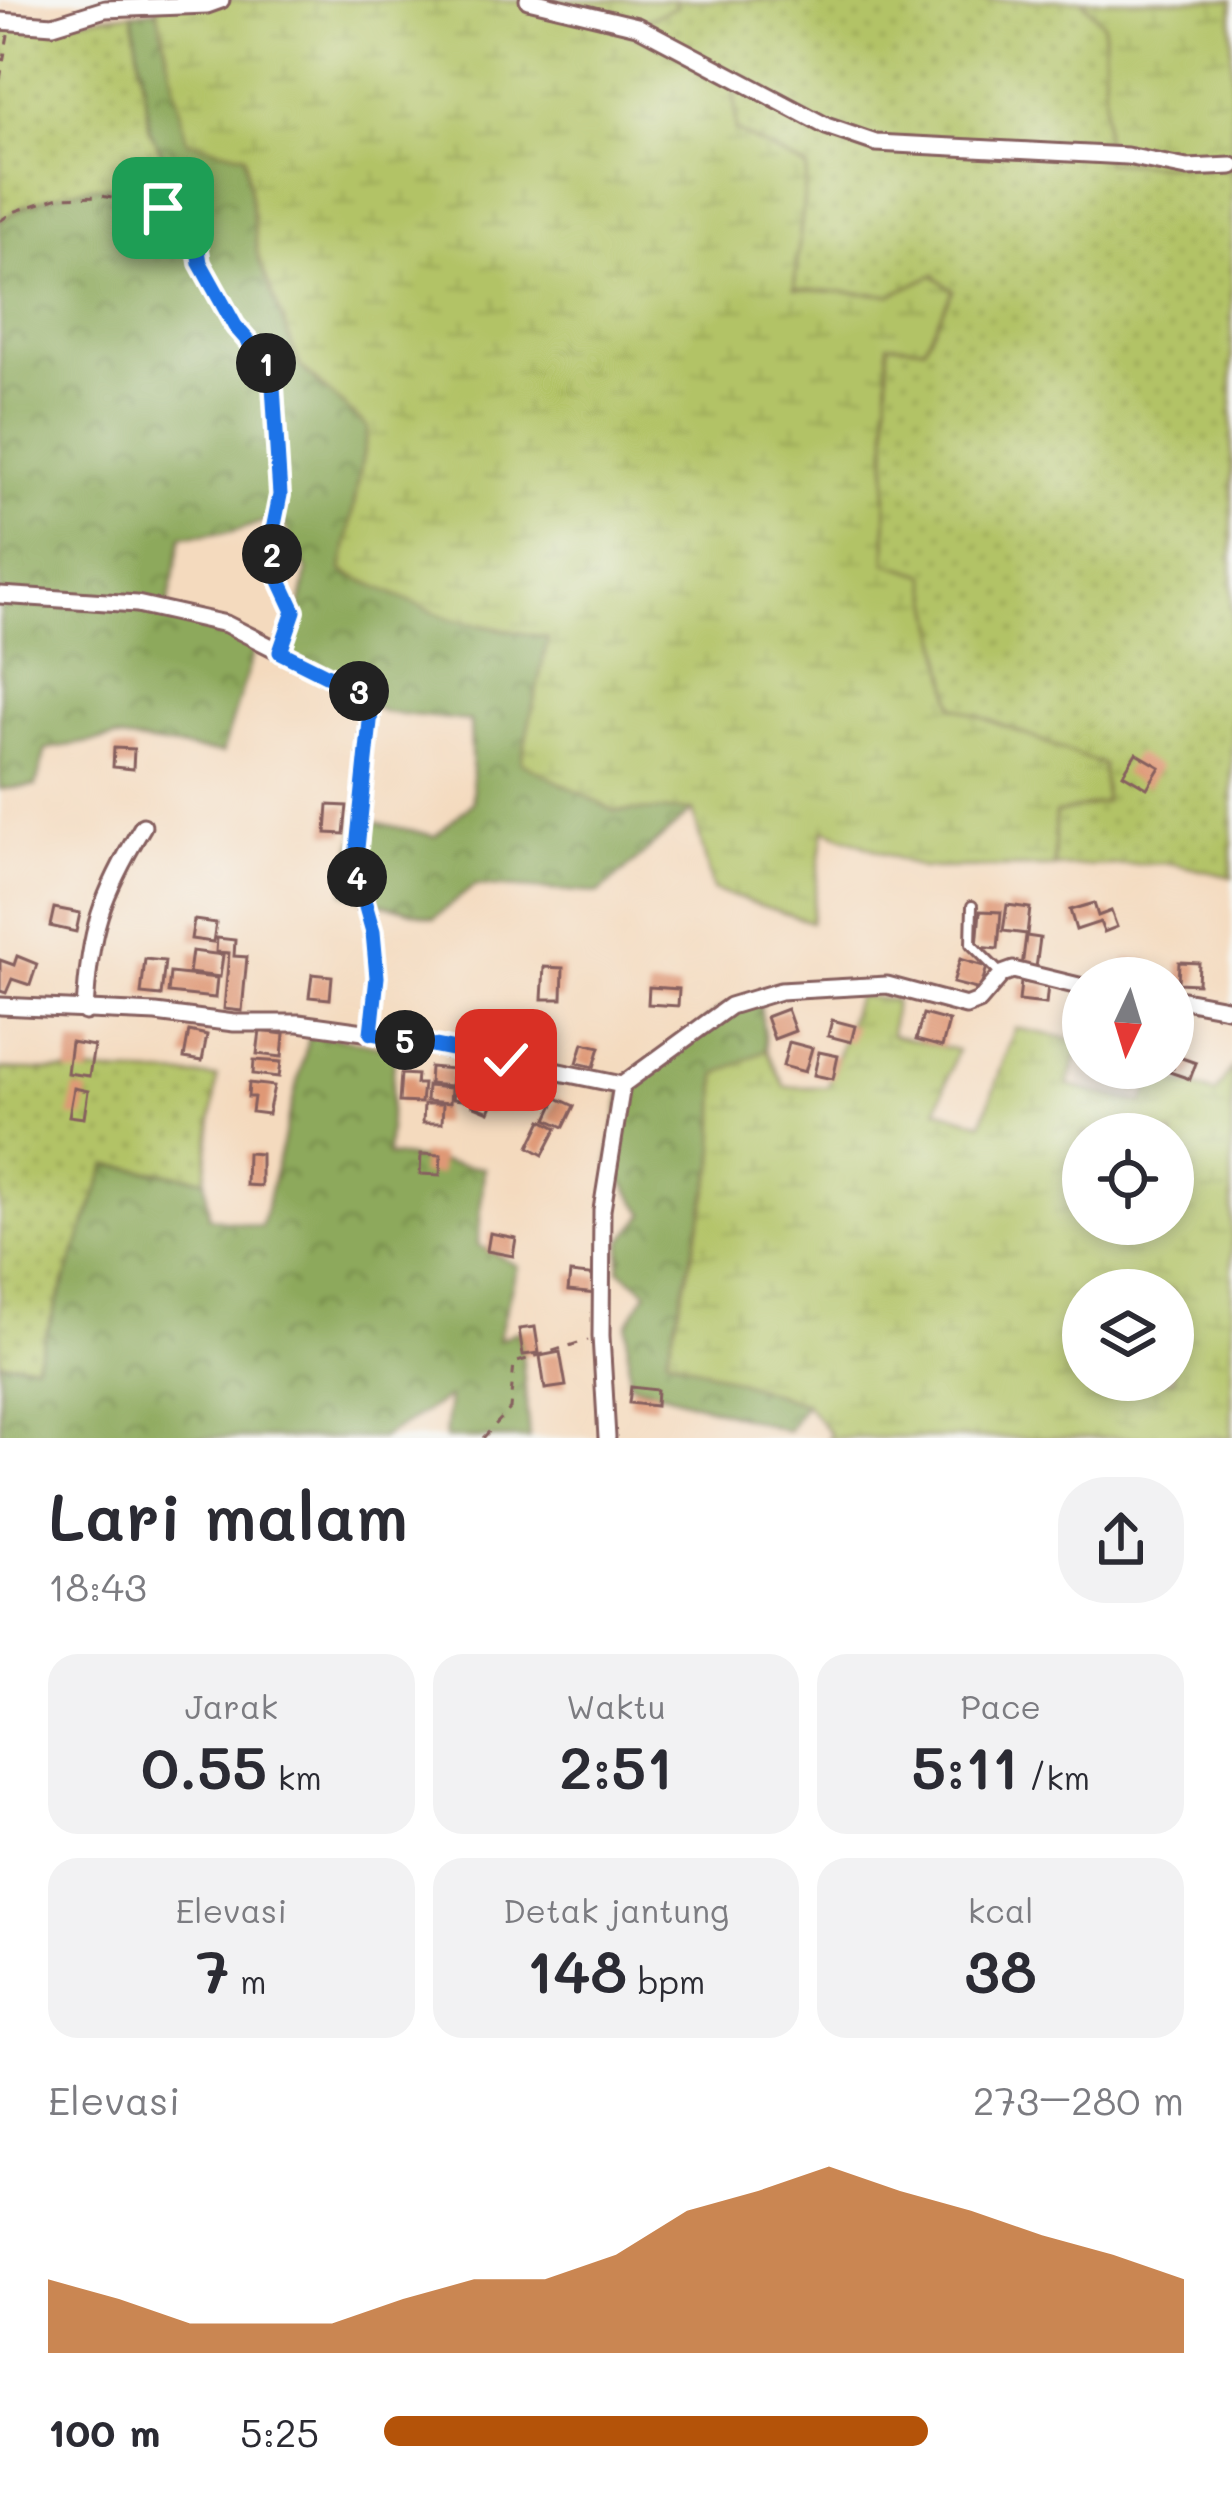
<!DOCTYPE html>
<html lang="id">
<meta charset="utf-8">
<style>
:root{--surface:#fff;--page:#f2f2f3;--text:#2b2b33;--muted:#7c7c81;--accent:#b45309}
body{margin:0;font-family:Mali,sans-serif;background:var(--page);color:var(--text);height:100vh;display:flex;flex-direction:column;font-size:45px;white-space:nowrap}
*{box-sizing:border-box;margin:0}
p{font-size:39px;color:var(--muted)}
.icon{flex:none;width:66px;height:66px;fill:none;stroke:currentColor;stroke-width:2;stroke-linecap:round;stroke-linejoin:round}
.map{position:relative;height:1438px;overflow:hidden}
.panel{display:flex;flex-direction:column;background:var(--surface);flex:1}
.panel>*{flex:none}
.needle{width:78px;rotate:184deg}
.tools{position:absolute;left:1062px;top:957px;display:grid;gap:24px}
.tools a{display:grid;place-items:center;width:132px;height:132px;border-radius:50%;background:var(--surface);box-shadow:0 6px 18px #0003;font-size:60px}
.pin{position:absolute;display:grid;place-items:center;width:102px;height:102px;color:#fff;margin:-51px;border-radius:24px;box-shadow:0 6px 18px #0006}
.km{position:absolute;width:60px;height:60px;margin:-30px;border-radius:50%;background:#222;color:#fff;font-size:33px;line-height:60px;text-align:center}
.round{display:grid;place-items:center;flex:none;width:126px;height:126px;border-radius:48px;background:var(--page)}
.overview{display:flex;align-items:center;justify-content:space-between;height:204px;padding:0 48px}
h1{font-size:66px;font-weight:600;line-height:90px}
.stats{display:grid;grid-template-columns:repeat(3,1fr);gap:18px;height:204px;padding:12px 48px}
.stats div{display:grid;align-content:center;border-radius:30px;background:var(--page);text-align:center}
.stats b{font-size:60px;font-weight:600}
.stats small{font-size:33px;font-weight:400}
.stats p{font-size:33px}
.chart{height:336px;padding:24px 48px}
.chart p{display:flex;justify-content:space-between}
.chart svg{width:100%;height:216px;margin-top:12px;fill:var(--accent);opacity:.7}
ul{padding:0 48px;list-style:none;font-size:39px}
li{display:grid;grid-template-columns:192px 144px 1fr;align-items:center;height:90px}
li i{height:30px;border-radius:15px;background:var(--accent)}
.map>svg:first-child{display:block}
.grass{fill:url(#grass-dots);stroke:#7e7148;stroke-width:3}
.forest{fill:url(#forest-crowns);stroke:#6c6443;stroke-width:3}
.wetland{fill:url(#wetland-marsh);stroke:#7e7148;stroke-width:3;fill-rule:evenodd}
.building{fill:#df9876}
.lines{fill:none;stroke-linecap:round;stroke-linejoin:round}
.lane-casing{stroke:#86605e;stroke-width:14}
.street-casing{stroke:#86605e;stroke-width:21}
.path{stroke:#86605e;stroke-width:3;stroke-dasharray:9 9;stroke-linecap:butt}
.lane{stroke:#fff;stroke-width:8}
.street{stroke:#fff;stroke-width:15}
.route-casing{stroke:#fff;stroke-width:24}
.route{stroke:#1a73e8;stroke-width:15}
</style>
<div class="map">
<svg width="1232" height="1438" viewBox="0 0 1232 1438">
<defs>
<pattern id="grass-dots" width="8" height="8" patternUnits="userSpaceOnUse" patternTransform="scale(3)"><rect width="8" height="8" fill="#b2c366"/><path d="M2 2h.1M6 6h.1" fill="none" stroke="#9ba759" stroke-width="1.8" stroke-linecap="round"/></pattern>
<pattern id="forest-crowns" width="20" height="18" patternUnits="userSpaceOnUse" patternTransform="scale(3)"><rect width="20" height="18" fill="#8da95b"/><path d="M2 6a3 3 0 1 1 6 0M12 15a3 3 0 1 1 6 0" fill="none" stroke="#75894b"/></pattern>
<pattern id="wetland-marsh" width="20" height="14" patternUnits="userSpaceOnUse" patternTransform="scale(3)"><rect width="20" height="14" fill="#b2c366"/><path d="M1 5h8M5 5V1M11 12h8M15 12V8" fill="none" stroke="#9ba759"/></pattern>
</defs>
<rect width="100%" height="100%" fill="#f6f6f2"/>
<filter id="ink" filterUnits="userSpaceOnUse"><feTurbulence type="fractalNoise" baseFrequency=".00833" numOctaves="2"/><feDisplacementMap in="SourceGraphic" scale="24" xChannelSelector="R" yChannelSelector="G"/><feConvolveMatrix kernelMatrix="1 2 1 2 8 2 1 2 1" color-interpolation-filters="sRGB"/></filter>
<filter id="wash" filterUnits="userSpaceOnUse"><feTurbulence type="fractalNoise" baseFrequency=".004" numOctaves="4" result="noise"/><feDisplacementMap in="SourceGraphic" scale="48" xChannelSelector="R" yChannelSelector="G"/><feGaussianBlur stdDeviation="2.7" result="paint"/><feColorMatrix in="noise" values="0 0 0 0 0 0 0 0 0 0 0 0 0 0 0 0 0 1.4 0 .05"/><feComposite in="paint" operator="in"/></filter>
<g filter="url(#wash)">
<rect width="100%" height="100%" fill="#f4dabe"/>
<g class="grass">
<polygon points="675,0 1082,0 1104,24 1105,162 1232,169 1232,877 1170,863 1054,867 1055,814 1103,765 953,706 926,575 886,563 888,343 933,275 891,295 794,290 807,168 736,131 624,30 675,7"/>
<polygon points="133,13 150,131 192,211 136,189 25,205 0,221 3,28"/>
<polygon points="0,1069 217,1077 205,1179 107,1166 35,1365 0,1362"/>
</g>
<g class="forest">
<path d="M156,10L245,155L258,257L300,366L368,428L342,571L450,619L549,638L614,811L694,809L599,893L475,885L434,918L344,893L358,818L435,836L473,802L470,721L384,712L291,656L307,571L280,516L233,532L182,536L167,610L257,641L222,753L114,738L46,749L36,786L0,789V221C38,196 91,180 137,190C155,194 174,205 191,210L150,131L133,13Z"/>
<polygon points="759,998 766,1050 717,1075 715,1162 667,1356 805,1404 788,1431 629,1383 627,1325 647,1291 619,1269 622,1241 645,1214 609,1162 622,1092 721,1008"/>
<polygon points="310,1033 395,1049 387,1155 484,1168 478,1245 517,1266 498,1340 520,1330 529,1438 445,1438 449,1397 381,1438 0,1438 0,1362 35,1364 107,1165 205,1179 209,1217 261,1227"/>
</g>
<g class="wetland">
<polygon points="155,0 675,0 675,7 625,30 734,80 736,131 807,168 794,289 891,295 933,275 953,290 924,347 888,344 886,563 926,575 953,706 1103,765 1105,802 1055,814 1054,867 921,868 824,829 811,922 713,890 693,810 614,811 521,762 548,638 450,619 342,571 368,428 300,366 258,257 245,155 187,141"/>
<polygon points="1082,0 1232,0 1232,169 1105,162 1104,24"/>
<path d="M857,996L895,1000L891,1035L957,1050L937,1109L982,1123L1015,1028L1081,1041L1068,1086L1143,1103L1156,1074L1215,1093L1232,1068V1438H828L830,1433L805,1404L667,1357L715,1162L717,1074L766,1050L785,1087H828ZM1083,1134H1173V1224H1083ZM1083,1290H1173V1380H1083Z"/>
</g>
<g id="blocks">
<g class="building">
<polygon points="114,748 134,749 133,769 113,767"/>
<polygon points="1136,753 1160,767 1147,788 1123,774"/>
<polygon points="328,805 347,806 344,834 326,833"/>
<polygon points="1094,903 1098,916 1111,911 1117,927 1104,932 1100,922 1076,930 1070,910"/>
<polygon points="1007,905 1030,908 1027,934 1003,931"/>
<polygon points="54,908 80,913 76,932 50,926"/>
<polygon points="980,911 1001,912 998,949 977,947"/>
<polygon points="194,920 216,923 213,942 191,939"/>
<polygon points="1026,936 1040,938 1036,968 1022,967"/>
<polygon points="217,938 235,940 234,956 247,957 242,1011 224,1009 229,953 216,952"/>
<polygon points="192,951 223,955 220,977 189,973"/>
<polygon points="17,956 37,964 30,985 12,979 6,993 0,991 0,960 14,965"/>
<polygon points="145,959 165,961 161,996 141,994"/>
<polygon points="960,959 987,967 980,990 953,983"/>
<polygon points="1125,959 1148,960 1148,978 1125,978"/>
<polygon points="1179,962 1199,963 1198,984 1178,983"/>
<polygon points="544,967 563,968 562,999 542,999"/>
<polygon points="170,973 217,978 215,998 168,993"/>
<polygon points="312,974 332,976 330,999 309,997"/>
<polygon points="1021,982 1048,985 1046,1004 1019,1001"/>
<polygon points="649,987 679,989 678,1006 648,1004"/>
<polygon points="787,1009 795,1031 774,1039 766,1017"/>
<polygon points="923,1014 949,1021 942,1047 916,1040"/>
<polygon points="832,1020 855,1026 851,1042 828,1036"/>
<polygon points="189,1031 207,1035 202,1061 184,1058"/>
<polygon points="260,1031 284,1034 282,1057 257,1054"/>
<polygon points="71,1042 94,1046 89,1076 67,1073"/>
<polygon points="789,1042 812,1048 805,1072 783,1066"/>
<polygon points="583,1043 600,1047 594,1067 577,1063"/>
<polygon points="819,1052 838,1056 833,1079 814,1075"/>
<polygon points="1173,1055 1196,1063 1190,1079 1161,1069 1173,1068"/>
<polygon points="254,1060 281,1062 279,1077 253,1074"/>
<polygon points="430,1067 453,1069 451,1086 429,1084"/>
<polygon points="457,1068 474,1070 470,1101 453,1099"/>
<polygon points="401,1074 417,1075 416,1084 423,1084 421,1103 399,1102"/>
<polygon points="483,1082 499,1089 489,1112 472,1105"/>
<polygon points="249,1083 274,1086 268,1114 252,1112 254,1097 248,1097"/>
<polygon points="427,1086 451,1088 450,1103 426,1101"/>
<polygon points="74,1088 88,1091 84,1118 69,1116"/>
<polygon points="557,1098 574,1106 564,1127 547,1119"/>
<polygon points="424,1104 443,1104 442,1123 423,1123"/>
<polygon points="542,1120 557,1128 543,1155 529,1147"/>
<polygon points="247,1153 261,1154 261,1186 246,1185"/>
<polygon points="421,1154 441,1155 440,1175 420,1174"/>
<polygon points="490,1233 516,1238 513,1256 487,1251"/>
<polygon points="570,1273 599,1276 597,1294 568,1291"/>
<polygon points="535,1327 539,1353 523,1355 519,1329"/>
<polygon points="560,1352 566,1386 545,1389 540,1356"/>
<polygon points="631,1387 657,1390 656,1406 629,1403"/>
</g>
</g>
</g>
<g filter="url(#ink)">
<use href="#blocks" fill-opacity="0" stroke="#86605e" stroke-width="3"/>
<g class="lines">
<defs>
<polyline id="lane" points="972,906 971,944 1000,973"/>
<g id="street">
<polyline points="528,0 637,26 826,126 876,143 1127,156 1187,168 1232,166"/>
<polyline points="0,21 53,25 105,9 207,5 221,0"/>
<polyline points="0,595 137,604 226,624 362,693 372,702 355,868 373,932 377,977 371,1033"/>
<polyline points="1173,998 1232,1009"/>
<polyline points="0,1006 156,1013 234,1023 299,1023 371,1033 622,1085 730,1006 780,991 887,985 966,1006 979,1001 1002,974 1013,970 1083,987"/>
<path d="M85,1012C89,930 101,896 143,826"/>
<polyline points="607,1438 601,1336 602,1210 622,1085"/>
</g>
</defs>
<use href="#lane" class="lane-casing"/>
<use href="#street" class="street-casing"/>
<g class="path">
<polyline points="0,79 8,35"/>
<polyline points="0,221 13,212 59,197 101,196 162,208 184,218 196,236 200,263 235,326 264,359 273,386 281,495 272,535 273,566 294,611 286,639"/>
<polyline points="483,1438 510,1409 514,1363 588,1340"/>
</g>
<use href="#lane" class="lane"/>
<use href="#street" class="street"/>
</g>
</g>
<g class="lines" filter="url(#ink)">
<defs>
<polyline id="route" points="163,208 184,218 196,236 200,263 235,326 264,359 273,386 280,495 272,535 273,566 294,611 280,652 362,693 372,702 355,868 373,932 377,977 371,1033 506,1060"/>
</defs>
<use href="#route" class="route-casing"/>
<use href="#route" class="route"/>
</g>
</svg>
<div class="tools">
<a><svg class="needle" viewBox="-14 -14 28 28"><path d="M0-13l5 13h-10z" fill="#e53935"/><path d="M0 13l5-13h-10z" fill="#7c7c81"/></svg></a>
<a><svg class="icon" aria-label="locate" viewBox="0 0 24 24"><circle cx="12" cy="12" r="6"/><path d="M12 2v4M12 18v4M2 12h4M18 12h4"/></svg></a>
<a><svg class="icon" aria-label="layers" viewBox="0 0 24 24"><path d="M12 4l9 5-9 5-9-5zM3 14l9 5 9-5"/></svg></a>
</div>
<div class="pin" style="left:163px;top:208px;background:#1e9e55"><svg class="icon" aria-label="arrive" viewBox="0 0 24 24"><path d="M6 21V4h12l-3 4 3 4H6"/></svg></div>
<div class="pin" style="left:506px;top:1060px;background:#d93025"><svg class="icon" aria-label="check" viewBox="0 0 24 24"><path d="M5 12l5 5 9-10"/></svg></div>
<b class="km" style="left:266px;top:363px">1</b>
<b class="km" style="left:272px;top:554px">2</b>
<b class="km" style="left:359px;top:691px">3</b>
<b class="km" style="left:357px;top:877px">4</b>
<b class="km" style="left:405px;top:1040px">5</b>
</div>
<section class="panel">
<div class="overview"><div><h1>Lari malam</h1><p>18:43</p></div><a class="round"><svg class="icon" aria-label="share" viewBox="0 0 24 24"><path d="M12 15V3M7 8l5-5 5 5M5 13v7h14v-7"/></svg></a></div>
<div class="stats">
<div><p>Jarak</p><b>0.55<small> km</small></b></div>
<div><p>Waktu</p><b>2:51</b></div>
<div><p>Pace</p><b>5:11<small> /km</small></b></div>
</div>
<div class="stats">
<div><p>Elevasi</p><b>7<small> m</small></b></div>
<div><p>Detak jantung</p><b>148<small> bpm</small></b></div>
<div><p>kcal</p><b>38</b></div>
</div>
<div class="chart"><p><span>Elevasi</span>273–280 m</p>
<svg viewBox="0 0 160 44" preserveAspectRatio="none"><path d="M0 44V29L10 33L20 38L30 38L40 38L50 33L60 29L70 29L80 24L90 15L100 11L110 6L120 11L130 15L140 20L150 24L160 29V44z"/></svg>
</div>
<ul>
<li><b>100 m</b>5:25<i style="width:68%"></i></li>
</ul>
</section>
